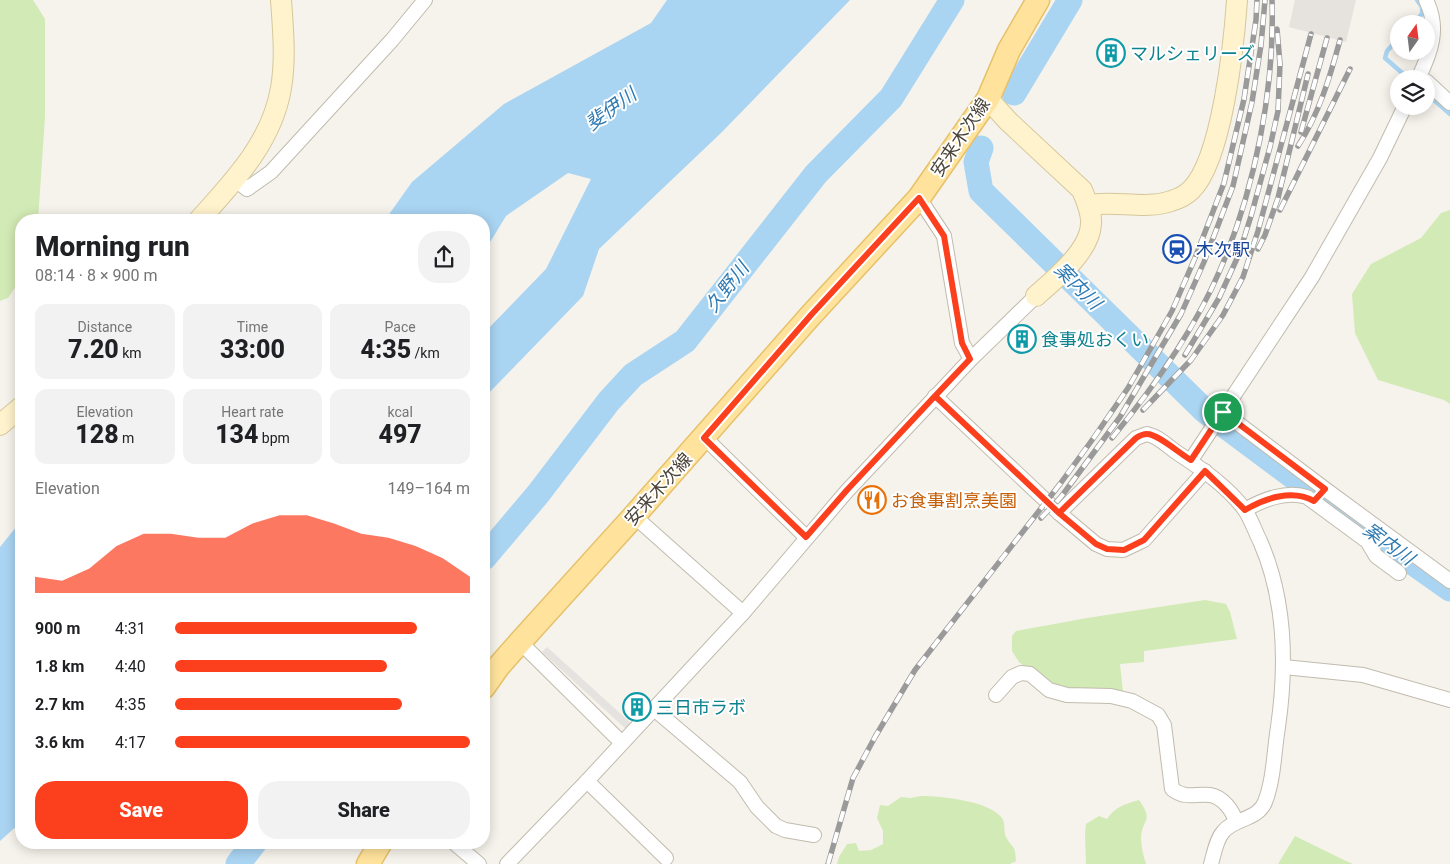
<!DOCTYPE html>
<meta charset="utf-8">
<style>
:root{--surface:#fff;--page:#f2f2f2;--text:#202124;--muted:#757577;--accent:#fc3f1d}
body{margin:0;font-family:Roboto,"Noto Sans JP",sans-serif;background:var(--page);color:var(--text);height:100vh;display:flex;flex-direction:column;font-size:19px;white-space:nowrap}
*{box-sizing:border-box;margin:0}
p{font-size:16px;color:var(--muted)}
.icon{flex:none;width:28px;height:28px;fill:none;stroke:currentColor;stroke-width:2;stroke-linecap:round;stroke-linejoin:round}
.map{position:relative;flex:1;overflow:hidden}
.panel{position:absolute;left:15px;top:214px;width:475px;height:635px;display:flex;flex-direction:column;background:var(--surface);border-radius:20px;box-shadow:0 2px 12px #0003}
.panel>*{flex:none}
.needle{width:32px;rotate:14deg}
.buttons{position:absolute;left:1390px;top:15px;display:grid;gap:10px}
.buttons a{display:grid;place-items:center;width:45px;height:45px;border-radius:50%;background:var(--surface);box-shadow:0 2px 12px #0003;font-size:25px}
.pin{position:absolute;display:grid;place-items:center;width:42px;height:42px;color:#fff;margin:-21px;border:2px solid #fff;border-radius:50%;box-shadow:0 1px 5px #0007}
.round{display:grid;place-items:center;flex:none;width:52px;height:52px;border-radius:20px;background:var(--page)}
.summary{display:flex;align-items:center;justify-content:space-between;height:85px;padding:0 20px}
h1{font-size:28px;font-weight:800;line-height:38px}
.stats{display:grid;grid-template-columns:repeat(3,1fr);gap:8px;height:85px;padding:5px 20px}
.stats div{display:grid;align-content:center;border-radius:12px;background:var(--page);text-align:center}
.stats b{font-size:25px;font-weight:800}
.stats small{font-size:14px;font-weight:400}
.stats p{font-size:14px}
.chart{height:140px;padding:10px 20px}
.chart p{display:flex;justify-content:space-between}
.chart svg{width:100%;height:90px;margin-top:5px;fill:var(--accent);opacity:.7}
.cta{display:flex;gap:10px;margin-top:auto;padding:10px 20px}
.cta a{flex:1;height:58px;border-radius:20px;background:var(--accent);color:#fff;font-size:20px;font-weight:800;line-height:58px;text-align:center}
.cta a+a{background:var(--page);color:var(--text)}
ul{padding:0 20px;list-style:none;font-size:16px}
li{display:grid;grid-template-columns:80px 60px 1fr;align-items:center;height:38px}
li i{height:12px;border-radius:6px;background:var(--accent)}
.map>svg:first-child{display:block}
.industrial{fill:#e6e2dd}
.green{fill:#d2eab5}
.parking{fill:#e5e3e0}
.water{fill:#a9d4f2}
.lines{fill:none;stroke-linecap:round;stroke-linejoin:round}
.stream{stroke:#a9d4f2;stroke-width:4.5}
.river{stroke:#a9d4f2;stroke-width:25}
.street-casing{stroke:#c2bbae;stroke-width:16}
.secondary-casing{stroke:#d6c79b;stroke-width:22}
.primary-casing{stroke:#e6c16a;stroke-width:25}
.street{stroke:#fff;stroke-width:14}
.secondary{stroke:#fff3cd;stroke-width:20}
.primary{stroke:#ffe39c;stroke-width:22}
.rail-casing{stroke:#9a9a9a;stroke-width:5.5}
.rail{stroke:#fff;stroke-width:4;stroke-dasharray:11;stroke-linecap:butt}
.route-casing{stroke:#fff;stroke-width:10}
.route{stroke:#fc3f1d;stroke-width:6}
.labels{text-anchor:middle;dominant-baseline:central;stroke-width:4;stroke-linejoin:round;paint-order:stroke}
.culture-label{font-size:18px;fill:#0d838f;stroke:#fff;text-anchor:start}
.street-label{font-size:18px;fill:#4b4439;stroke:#fff}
.transit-label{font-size:18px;fill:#164399;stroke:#fff;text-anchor:start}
.food-label{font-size:18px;fill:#c56008;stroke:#fff;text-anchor:start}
.water-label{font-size:19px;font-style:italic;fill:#2e7ab2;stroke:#fff}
</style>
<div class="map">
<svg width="1450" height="864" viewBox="0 0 1450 864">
<rect width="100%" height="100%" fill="#f6f3ec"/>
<polygon class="industrial" points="1295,0 1356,0 1346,42 1289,27"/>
<g class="green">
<polygon points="0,0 33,0 45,19 45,117 38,220 21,220 21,279 8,298 0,301"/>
<polygon points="1450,210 1450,404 1444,400 1378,380 1355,333 1352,294 1371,264 1421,238 1441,213"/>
<polygon points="1205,600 1226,604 1230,612 1237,639 1144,651 1144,662 1120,664 1123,692 1069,691 1051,687 1019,662 1012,651 1012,636 1016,631 1087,618"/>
<path d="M921,796C941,796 990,801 1002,818C1006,824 1003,831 1006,837C1013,850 1015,843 1016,861L1010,864H837L839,857L847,844L856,843L859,851L871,850L883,844V831L877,818L880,805L888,806L901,797L910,798Z"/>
<path d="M1139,800C1154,822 1143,817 1141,837C1141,846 1143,855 1146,864H1086C1086,850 1084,837 1086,824L1099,816L1107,819C1115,807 1125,804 1139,800Z"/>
<polygon points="1295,836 1346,861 1353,864 1278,864"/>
</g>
<polygon class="parking" points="547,647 633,725 628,731 542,652"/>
<g class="water">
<polygon points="667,0 850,0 722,132 599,249 583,296 484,398 484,333 546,269 591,179 568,173 506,216 484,252 484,220 385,220 412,182 504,104 651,23"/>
<polygon points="21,521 21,822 0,841 0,547"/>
</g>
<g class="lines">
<g class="stream">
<polyline points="1412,24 1422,14 1422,7 1417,0"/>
<polyline points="1399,38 1387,51 1385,58 1409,79"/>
<polyline points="1426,93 1450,114"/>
</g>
<g class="river">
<polyline points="1014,93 1070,0"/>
<polyline points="981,148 976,162 981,191 1205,411 1334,507 1450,589"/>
<polyline points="484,558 538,494 609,401 633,375 685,341 816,174 891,98 952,0"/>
<polyline points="238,864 255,842"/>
</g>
<defs>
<g id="street">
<path d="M1418,79C1431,52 1440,28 1426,0"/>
<polyline points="1426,81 1450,103"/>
<polyline points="235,179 247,189 271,172 392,40 425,0"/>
<polyline points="919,198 944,236 962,343 971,359"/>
<polyline points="935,396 1059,513 1096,544 1107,549 1123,550 1144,540 1205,471"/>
<polyline points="1223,412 1325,489 1450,581"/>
<polyline points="704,437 806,537"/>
<polyline points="1191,460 1312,277 1380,158 1405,106"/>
<path d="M1245,510C1262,500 1287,490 1307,497L1367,541L1376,556L1399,573"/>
<path d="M1059,513L1136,438L1147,434C1160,437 1168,447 1179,454C1202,469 1228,487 1245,510C1251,519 1255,531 1260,541C1286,600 1287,664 1278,727C1274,751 1274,779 1265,802C1258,820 1234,818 1223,832C1216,840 1214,854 1211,864"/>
<polyline points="634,516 743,613"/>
<polyline points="520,642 622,743"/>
<polyline points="1284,667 1363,675 1450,700"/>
<path d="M996,695L1012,677L1021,673L1030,674L1049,690L1067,695L1111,696L1132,701L1158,715L1164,725L1172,789C1187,800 1195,793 1210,795C1223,797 1233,811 1236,822"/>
<polyline points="654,709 740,782 757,807 776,826 785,830 814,835"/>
<polyline points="587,781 666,858"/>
<polyline points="453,842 479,864"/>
<polyline points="507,864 587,781 743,613 847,491 971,359 1036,296"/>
</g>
<g id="secondary">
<path d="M988,99L1008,121L1082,190C1086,200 1092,212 1091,224C1090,251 1055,279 1036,296"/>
<path d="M1088,205C1115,200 1146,210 1171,201C1178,199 1185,196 1191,190C1222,160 1234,44 1237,0"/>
<path d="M199,220C234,181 272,142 281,88C286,59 283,29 281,0"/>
<polyline points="0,425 21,407"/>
</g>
<g id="primary">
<polyline points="484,687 498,667 520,642 634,516 811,315 919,198 988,99 1009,50 1038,0"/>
<polyline points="368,864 381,842"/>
</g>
</defs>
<use href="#street" class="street-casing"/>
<use href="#secondary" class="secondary-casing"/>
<use href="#primary" class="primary-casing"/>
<use href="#street" class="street"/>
<use href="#secondary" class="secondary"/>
<use href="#primary" class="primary"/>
<defs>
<g id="rail">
<polyline points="1301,132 1327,38"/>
<path d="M1298,146C1319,114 1330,77 1340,40"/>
<polyline points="1280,210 1350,69"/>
<polyline points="1258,249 1265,235 1278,198 1308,74"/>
<polyline points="1185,355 1219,298 1239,254 1251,216 1270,147 1278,111 1280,64 1277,29"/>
<polyline points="1143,410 1191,360 1223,315 1243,277 1258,231 1311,34"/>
<path d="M1112,438C1154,387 1194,331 1220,270C1255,189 1275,88 1272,0"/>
<polyline points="1041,518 1061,497 1120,417 1181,314 1204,262 1233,186 1252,102 1261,45 1265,0"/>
<polyline points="828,864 853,778 875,737 915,670 1060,484 1095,436 1128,388 1172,311 1195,258 1224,183 1244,99 1256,20 1257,0"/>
</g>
</defs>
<use href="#rail" class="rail-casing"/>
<use href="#rail" class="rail"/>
</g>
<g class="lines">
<defs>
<path id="route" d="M1223,412L1191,460C1180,454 1158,434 1147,434C1143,434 1139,436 1136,438L1059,513L935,396L970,359L962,343L944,236L919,198L811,315L704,438L806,537L847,490L935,396L1059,513L1096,544L1107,549L1124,550L1144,540L1205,471L1245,510C1265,498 1292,489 1314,501L1325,489L1223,412"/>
</defs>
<use href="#route" class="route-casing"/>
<use href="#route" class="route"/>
</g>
<defs>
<symbol id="building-ring" viewBox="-11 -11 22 22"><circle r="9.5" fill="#fff" stroke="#0f9aa8" stroke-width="1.5"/><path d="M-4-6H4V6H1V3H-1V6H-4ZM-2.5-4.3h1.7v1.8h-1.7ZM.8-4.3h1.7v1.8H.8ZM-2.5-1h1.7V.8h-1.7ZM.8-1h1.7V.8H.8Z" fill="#0f9aa8"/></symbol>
<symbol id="station-ring" viewBox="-11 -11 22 22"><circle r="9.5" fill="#fff" stroke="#1a4fb4" stroke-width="1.5"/><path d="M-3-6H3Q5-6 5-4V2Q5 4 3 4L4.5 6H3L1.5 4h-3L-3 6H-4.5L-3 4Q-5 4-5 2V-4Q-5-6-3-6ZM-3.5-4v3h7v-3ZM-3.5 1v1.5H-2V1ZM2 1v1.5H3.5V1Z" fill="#1a4fb4"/></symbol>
<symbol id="restaurant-ring" viewBox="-11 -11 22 22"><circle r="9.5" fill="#fff" stroke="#e8710a" stroke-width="1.5"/><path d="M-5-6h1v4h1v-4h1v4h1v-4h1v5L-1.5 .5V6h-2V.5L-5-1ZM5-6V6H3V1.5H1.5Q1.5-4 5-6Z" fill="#e8710a"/></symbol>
</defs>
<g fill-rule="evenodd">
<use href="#building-ring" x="1095" y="37" width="32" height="32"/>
<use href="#station-ring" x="1161" y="233" width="32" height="32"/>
<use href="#building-ring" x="1006" y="323" width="32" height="32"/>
<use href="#restaurant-ring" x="856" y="484" width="32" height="32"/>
<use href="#building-ring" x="621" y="691" width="32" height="32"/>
</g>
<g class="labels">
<g class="culture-label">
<text x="1130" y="53">マルシェリーズ</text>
<text x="1041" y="339">食事処おくい</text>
<text x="656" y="707">三日市ラボ</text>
</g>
<g class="street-label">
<text transform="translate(960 137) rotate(-56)">安来木次線</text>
<text transform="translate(658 489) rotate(-48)">安来木次線</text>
</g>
<g class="transit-label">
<text x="1196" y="249">木次駅</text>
</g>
<g class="food-label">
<text x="891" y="500">お食事割烹美園</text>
</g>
<g class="water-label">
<text transform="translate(611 109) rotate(-36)">斐伊川</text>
<text transform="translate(1078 286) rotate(45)">案内川</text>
<text transform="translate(727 287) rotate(-52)">久野川</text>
<text transform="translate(1389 544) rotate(36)">案内川</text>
</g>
</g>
</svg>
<div class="buttons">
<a><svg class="needle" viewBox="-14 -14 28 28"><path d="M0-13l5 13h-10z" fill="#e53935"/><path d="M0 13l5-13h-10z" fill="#757577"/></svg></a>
<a><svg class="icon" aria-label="layers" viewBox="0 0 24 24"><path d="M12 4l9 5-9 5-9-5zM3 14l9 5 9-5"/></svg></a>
</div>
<div class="pin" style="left:1223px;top:412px;background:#1e9e55"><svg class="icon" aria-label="arrive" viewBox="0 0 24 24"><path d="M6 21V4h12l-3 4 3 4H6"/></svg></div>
<section class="panel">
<div class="summary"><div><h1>Morning run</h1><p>08:14 · 8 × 900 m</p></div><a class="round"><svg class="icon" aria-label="share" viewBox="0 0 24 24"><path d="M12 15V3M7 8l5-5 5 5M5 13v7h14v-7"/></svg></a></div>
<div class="stats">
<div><p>Distance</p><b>7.20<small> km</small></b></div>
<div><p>Time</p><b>33:00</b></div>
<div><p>Pace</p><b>4:35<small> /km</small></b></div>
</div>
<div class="stats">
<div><p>Elevation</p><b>128<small> m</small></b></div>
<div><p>Heart rate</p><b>134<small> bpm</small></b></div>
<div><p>kcal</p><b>497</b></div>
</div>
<div class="chart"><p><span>Elevation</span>149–164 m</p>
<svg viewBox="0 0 160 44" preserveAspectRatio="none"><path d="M0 44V36L10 38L20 32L30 21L40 15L50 15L60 17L70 17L80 10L90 6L100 6L110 10L120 15L130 17L140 21L150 27L160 36V44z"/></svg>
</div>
<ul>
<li><b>900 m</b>4:31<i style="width:82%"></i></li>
<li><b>1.8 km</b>4:40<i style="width:72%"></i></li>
<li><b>2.7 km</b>4:35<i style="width:77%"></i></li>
<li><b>3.6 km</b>4:17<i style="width:100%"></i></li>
</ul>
<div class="cta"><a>Save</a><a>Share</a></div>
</section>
</div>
